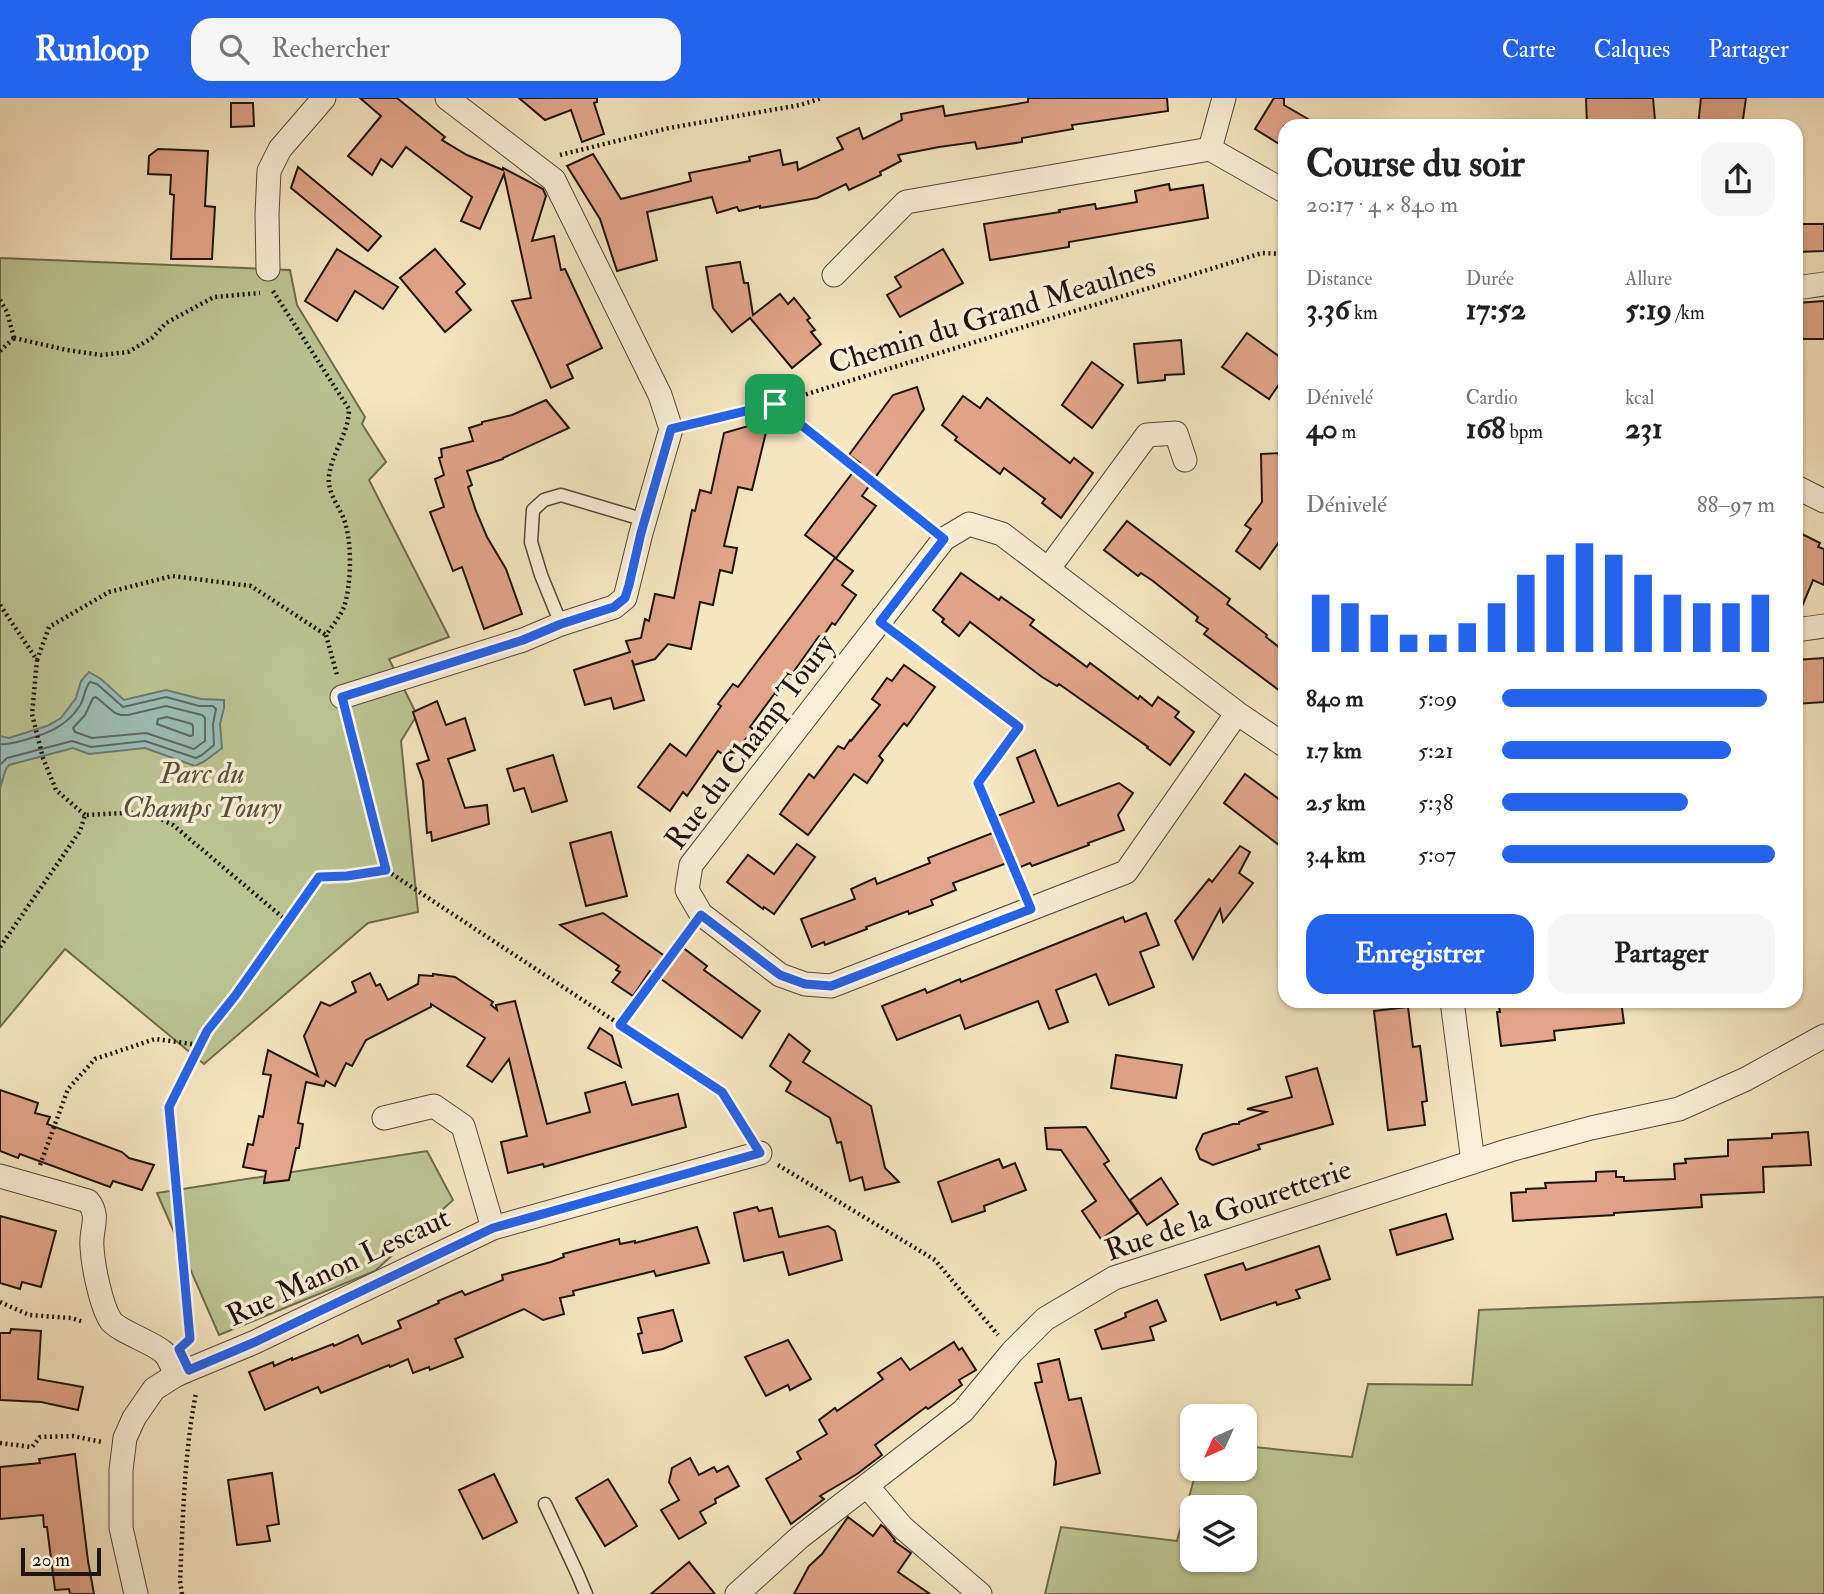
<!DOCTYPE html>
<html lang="fr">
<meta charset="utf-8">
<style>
:root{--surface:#fff;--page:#f6f6f6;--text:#222;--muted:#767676;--accent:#2563eb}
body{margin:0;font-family:"IM FELL Double Pica",serif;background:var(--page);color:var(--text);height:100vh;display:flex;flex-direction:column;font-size:26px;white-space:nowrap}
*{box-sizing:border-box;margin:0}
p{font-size:23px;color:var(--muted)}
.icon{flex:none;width:38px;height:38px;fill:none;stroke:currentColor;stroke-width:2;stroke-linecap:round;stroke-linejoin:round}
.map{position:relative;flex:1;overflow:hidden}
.side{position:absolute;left:1278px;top:21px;width:525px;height:889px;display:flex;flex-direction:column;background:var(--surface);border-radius:21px;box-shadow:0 2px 5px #0004}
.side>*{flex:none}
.needle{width:46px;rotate:225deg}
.controls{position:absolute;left:1180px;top:1306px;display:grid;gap:14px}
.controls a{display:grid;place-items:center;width:77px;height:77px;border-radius:14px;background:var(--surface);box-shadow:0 2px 5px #0004;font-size:35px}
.scale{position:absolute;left:21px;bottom:18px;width:80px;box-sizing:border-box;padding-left:7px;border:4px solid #1f140f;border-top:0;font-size:19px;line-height:24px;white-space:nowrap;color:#1f140f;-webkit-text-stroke:5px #f8efd6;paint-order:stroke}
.pin{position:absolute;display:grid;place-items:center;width:60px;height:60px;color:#fff;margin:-30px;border-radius:14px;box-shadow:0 4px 10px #0006}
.round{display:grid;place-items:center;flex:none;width:74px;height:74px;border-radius:21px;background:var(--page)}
.headline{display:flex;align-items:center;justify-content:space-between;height:119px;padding:0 28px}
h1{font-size:38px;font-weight:700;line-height:52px}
.figures{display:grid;grid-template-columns:repeat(3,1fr);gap:10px;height:119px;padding:7px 28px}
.figures div{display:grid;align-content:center}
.figures b{font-size:30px;font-weight:700}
.figures small{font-size:19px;font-weight:400}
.figures p{font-size:19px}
.chart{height:196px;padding:14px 28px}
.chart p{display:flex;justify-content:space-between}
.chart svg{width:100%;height:126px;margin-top:7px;stroke:var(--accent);stroke-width:6}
.cta{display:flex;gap:14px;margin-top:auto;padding:14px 28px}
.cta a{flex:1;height:80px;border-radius:21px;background:var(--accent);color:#fff;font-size:28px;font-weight:700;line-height:80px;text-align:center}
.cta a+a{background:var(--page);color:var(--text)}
ul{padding:0 28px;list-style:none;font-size:23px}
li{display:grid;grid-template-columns:112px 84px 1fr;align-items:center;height:52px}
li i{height:18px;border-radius:9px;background:var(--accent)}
header{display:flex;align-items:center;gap:42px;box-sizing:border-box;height:98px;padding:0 35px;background:var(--accent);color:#fff}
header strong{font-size:33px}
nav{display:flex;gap:38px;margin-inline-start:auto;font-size:24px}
.search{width:490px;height:63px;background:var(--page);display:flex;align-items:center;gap:18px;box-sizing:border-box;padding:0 24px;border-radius:21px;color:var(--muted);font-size:26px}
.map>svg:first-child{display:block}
.green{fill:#bbc592;stroke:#6d6c50;stroke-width:2;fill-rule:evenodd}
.water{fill:#9dbeb8;stroke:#6b7a74;stroke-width:2}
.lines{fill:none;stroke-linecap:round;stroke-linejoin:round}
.shore{stroke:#5e6964;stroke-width:2}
.building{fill:#e2a589;stroke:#1f140f;stroke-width:2}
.lane-casing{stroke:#54483b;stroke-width:15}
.street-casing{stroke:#54483b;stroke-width:25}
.path{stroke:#1f140f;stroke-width:4.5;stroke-dasharray:2 3.5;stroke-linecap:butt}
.lane{stroke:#f8efd6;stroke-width:12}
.street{stroke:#f8efd6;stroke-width:23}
.route-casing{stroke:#fff;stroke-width:14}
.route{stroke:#2563eb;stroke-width:9}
.labels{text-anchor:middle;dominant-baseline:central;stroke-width:7;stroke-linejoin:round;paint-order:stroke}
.street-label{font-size:30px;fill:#1f140f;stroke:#f8efd6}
.park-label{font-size:30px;font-style:italic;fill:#56523d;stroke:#f8efd6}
</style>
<header>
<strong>Runloop</strong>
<div class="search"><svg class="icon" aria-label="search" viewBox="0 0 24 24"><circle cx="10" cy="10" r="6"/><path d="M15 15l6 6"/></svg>Rechercher</div>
<nav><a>Carte</a><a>Calques</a><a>Partager</a></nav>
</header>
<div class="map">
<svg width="1824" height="1496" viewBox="0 0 1824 1496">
<rect width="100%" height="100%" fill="#f5e6c0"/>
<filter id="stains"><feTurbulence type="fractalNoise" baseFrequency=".00286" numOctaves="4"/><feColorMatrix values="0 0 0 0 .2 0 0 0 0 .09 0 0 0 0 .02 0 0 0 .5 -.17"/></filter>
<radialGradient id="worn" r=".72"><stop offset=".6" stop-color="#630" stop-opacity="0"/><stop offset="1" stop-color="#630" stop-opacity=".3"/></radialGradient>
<g class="green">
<polygon points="0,160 290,172 297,207 365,319 362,326 386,364 369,382 449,539 389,561 417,617 401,643 418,814 368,825 204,966 65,851 0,929"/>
<polygon points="427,1053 453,1102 375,1173 219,1237 157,1095"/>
<path d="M1824,1199V1496H1045L1061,1429L1177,1443L1197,1370H1244V1348L1352,1359L1368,1286L1472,1287L1479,1212ZM1192,1409H1244V1461H1192Z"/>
</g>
<polygon class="water" points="89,574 101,581 124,602 166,592 201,601 224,602 224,610 220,626 222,650 205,663 195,668 145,650 89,656 73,650 9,667 6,671 0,690 0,638 9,640 47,628 61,620 76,600 81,583"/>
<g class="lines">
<g class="shore">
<polygon points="96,599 115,615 121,617 128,617 166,608 202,617 205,620 205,643 194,651 146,635 92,640 75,634 73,630 85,617 93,600"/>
<polygon points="167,619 192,626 193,628 193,637 190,638 157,626 158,621"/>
<path d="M0,646C10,647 18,644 28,641C49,635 66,628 79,609C85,601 84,590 90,584L97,586L123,609L166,599L199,608H213L216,611L213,626L214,647L202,657L196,660L145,643L91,649L72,643L7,660L0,667"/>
</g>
</g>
<g class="building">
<polygon points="360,0 397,0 445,39 442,42 467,57 503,72 503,70 543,91 546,98 532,143 554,138 561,172 565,171 602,250 567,267 573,280 551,290 512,203 531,200 504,76 480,131 461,123 472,99 406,49 392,69 381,61 372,77 348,58 381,18"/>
<polygon points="519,0 597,0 597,4 594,5 604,36 582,44 571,12 545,22"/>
<polygon points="1028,0 1167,0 1168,13 1072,27 1073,31 1022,40 1022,44 977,51 975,44 939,49 898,57 901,63 880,74 881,77 849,92 846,86 817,100 760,110 760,108 739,113 737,109 717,115 712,99 647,114 657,162 617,173 600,121 567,68 593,56 621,101 691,83 689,75 750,63 749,59 780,52 783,67 797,64 798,72 843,51 837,40 859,30 863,41 902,22 901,16 943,8 945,18 1028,4"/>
<polygon points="1274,0 1284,0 1284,7 1320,28 1284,28 1284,49 1255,31"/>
<polygon points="1586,0 1653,0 1655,22 1609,25 1609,28 1587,28"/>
<polygon points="1701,0 1746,0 1742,28 1698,28"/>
<polygon points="231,5 253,5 254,28 231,29"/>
<polygon points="158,51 208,53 205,108 215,109 212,161 171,161 174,97 170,96 171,77 148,76 149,58"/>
<polygon points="298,69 381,138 368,153 291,90"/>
<polygon points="1169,86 1170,92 1203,87 1208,120 1069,144 1069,149 990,162 984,126 1060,114 1059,112 1095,106 1096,111 1137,104 1135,93"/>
<polygon points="1796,126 1824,126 1824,153 1796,154"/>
<polygon points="337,151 398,189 383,211 355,193 337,223 305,203"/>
<polygon points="435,151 465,186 456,194 471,212 445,234 400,180"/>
<polygon points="943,151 963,185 900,219 887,197 901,189 895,179"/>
<polygon points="740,164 744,185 748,185 753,217 780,196 788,206 794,200 810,220 807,222 815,232 811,234 821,246 792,270 750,220 732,234 713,210 706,169"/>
<polygon points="1824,203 1824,241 1796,241 1796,205"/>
<polygon points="1247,235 1284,262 1284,279 1269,301 1222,269"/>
<polygon points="1181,242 1184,276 1165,277 1165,282 1138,285 1134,246"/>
<polygon points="1092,264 1123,287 1092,330 1062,307"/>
<polygon points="917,289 924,311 862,398 876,408 836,460 805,437 860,365 849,357 893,297"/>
<polygon points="963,298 980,310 987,300 1070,365 1074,360 1093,375 1061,420 1042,405 1045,401 1004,370 1000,376 955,342 957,339 942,327"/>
<polygon points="546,302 569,330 503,360 503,361 467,373 472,387 468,389 476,413 487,439 506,471 522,516 484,531 462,469 453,473 430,414 444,409 435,381 444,377 439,360 442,359 441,351 473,343 469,330 482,326 482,324 512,317"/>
<polygon points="769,322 752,392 738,389 724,448 737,450 732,475 720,472 713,507 700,504 691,551 668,546 655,561 634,567 632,562 644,602 614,611 611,600 585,607 574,572 630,554 626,543 641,540 645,521 649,523 655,496 674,500 692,412 695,413 700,392 711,395 724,335"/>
<polygon points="1284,355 1284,437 1260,471 1236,453 1251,431 1245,427 1262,404 1261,356"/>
<polygon points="1127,423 1230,501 1227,506 1267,537 1266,539 1284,553 1284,596 1204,536 1208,531 1196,523 1198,519 1153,483 1141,475 1138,478 1104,452"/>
<polygon points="1796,433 1820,445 1818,449 1824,451 1824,487 1813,482 1798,518 1796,518"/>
<polygon points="835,460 853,473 842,487 856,497 835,527 832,525 822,540 819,538 777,597 775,595 750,629 753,631 730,662 718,653 687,698 683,694 670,713 638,689 670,646 686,658 721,608 718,606 733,586 738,589"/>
<polygon points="961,475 999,502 1001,499 1034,522 1030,527 1087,569 1090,565 1138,601 1140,598 1152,608 1158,599 1179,614 1175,619 1194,634 1170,667 1147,650 1148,649 1059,586 1057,588 1042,579 970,524 959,538 942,524 944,521 933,512"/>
<polygon points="1824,560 1824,604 1796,606 1796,562"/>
<polygon points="904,567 935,589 907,628 904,625 879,658 883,662 867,685 854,676 808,737 780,716 809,676 814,680 838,648 844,651 850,642 851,643 880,607 872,601 887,580 892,583"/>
<polygon points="437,603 446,627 465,620 475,652 448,661 465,710 487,707 489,726 432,743 431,734 427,735 423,683 417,666 429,662 413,614"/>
<polygon points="1035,652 1058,708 1119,685 1133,695 1118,717 1124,732 1088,745 1089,747 1032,768 1030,765 1018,770 1015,762 953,785 956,792 931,802 933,807 909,816 908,813 866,829 867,831 825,847 824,844 812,849 801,821 855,801 851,791 875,780 877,786 930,765 928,760 1003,731 997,718 1034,704 1017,660"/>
<polygon points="553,657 567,703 532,714 524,690 514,693 507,671"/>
<polygon points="1245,676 1284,705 1284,751 1224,705"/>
<polygon points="611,734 627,798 586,808 570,745"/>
<polygon points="797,746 815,759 774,816 764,809 763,811 727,784 748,757 774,776"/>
<polygon points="1240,748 1250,754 1239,775 1253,785 1223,824 1220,811 1193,861 1175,823 1209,781 1212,784"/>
<polygon points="603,815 672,863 682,849 707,868 704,872 760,913 742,940 650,873 633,898 612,884 620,874 616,872 619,868 560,827"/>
<polygon points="1146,815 1159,847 1140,854 1154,889 1109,907 1096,876 1056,892 1068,924 1049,931 1038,903 965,931 960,917 897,942 882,908 925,891 927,895 960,881 961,884 1123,819 1125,824"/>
<polygon points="370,875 376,888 380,886 388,902 418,886 419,877 433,878 433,876 455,879 493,904 491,907 497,912 496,907 515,903 547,1026 590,1014 585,995 625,984 632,1007 678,996 686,1029 544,1069 543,1066 508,1075 501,1044 527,1038 509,961 492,984 467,968 485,940 431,906 431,909 366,942 352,968 346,965 335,988 326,983 324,988 306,984 298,1025 303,1026 299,1050 296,1050 289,1082 264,1085 266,1073 243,1069 248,1046 253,1047 259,1018 263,1019 271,977 263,976 268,952 318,978 304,938 321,904 330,908 356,894 352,884"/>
<polygon points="1498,903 1621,903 1624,925 1554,933 1555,942 1501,948 1497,914 1500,914"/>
<polygon points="1408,909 1413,949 1420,948 1427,1003 1422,1004 1425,1027 1388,1032 1374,913"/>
<polygon points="600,930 612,938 621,969 588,950"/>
<polygon points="789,936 810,953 803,964 871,1008 885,1070 899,1084 865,1092 862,1079 850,1083 841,1044 837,1045 830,1020 786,993 791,984 770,968"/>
<polygon points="1116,957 1182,967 1176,1000 1111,990"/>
<polygon points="1317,970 1333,1026 1258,1047 1260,1051 1213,1067 1200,1061 1196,1051 1203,1036 1233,1026 1239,1026 1239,1024 1266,1014 1247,1011 1292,999 1286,979"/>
<polygon points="0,992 38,1005 35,1015 50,1019 47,1026 122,1054 129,1060 154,1067 142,1092 113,1083 110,1089 20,1056 18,1060 0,1053"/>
<polygon points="1086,1029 1109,1063 1104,1066 1138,1115 1101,1141 1082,1113 1096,1103 1061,1052 1047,1051 1045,1030"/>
<polygon points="1808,1034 1811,1067 1763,1069 1764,1094 1701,1097 1702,1109 1614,1115 1614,1117 1513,1123 1511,1095 1526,1094 1526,1091 1546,1090 1545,1085 1596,1083 1596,1074 1616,1073 1616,1079 1624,1079 1624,1083 1675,1081 1674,1066 1686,1065 1685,1061 1728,1058 1728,1042 1772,1040 1772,1036"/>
<polygon points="999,1061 1003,1070 1015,1065 1026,1092 984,1108 985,1113 952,1124 938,1084"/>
<polygon points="1161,1080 1178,1106 1147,1127 1130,1102"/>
<polygon points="757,1109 759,1113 772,1110 779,1139 828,1128 835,1133 842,1162 789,1177 783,1154 744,1163 734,1115"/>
<polygon points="1446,1116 1453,1141 1397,1157 1390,1132"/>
<polygon points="0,1118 56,1133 41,1189 22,1184 20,1191 0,1185"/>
<polygon points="697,1129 709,1165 656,1178 654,1173 573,1193 574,1197 560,1200 564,1216 543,1222 524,1211 455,1241 463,1259 430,1272 429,1269 413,1275 408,1261 390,1269 389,1267 321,1295 318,1289 265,1312 249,1274 273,1264 274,1268 292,1260 292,1262 333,1246 334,1248 358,1237 362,1246 401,1230 398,1223 439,1205 438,1203 462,1193 465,1197 503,1182 502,1177 551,1164 564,1159 563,1156 619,1141 620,1146 635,1143 635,1145"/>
<polygon points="1319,1148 1330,1181 1296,1192 1300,1200 1277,1207 1276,1204 1221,1222 1205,1177 1243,1165 1246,1172"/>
<polygon points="1157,1202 1166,1223 1150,1229 1154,1242 1102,1251 1095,1232 1126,1219 1125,1215"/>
<polygon points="673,1212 682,1243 663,1251 643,1255 638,1236 642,1235 638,1220"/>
<polygon points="11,1231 41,1233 38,1281 83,1289 78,1312 41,1304 0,1302 0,1235 10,1235"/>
<polygon points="788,1242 811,1281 790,1292 788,1287 766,1298 745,1259"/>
<polygon points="954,1244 959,1252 962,1250 976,1272 959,1282 962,1287 928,1311 926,1309 875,1347 882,1357 857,1376 820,1398 824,1401 791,1426 766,1381 801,1361 797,1354 827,1336 819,1322 835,1310 837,1313 883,1281 878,1275 901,1260 910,1272"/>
<polygon points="1059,1261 1069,1302 1081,1300 1100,1375 1054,1387 1056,1364 1035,1285 1042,1284 1038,1266"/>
<polygon points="75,1356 88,1463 94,1496 70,1496 69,1491 55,1492 47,1429 44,1429 43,1417 0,1421 0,1369 40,1365 39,1361"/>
<polygon points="690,1360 699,1377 714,1369 717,1374 728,1368 739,1388 715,1401 716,1405 700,1414 706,1425 679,1441 661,1412 679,1402 669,1384 672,1370"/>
<polygon points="272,1375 279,1426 267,1428 270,1443 237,1447 228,1382"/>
<polygon points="494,1376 517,1424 483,1441 459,1392"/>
<polygon points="608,1381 637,1428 605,1448 576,1400"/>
<polygon points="848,1419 873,1438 881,1427 885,1430 895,1442 894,1443 911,1455 898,1474 930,1496 794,1496 809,1468 822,1456"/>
<polygon points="689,1464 715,1496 651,1496"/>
</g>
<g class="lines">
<defs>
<g id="lane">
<polyline points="561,526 541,477 531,444 533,412 544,402 561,397 645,422"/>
<polyline points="545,1406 578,1477 586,1496"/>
</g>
<g id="street">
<polyline points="1210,51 1224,0"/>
<polyline points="268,171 267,116 269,73 280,51 324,0"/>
<polyline points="834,177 906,104 1210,51 1284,93"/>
<polyline points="1796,190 1824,186"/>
<polyline points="1796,389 1824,403"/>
<polyline points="1049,470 1147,337 1176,335 1185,362"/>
<polyline points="1796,532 1824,528"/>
<polyline points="342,599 523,542 561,526 614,509 625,500 641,435 671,331 660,297 554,82 447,0"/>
<polyline points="1237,615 1126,774 831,888 805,886 780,877 701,816 687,792 691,767 944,441 969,426 1002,436 1237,615 1284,647"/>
<polyline points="1452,903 1473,1064"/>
<polyline points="384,1020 434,1008 463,1028 493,1130"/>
<path d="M0,1078L88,1103C101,1119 90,1131 92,1149C93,1168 101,1208 111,1223C119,1233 151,1244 162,1253C169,1258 172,1269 176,1277"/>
<polyline points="867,1388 902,1429 980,1496"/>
<polyline points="136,1496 121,1430 121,1372 125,1340 134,1320 154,1291 176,1277 255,1244 493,1130 760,1055"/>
<polyline points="737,1496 800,1439 963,1313 1012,1254 1045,1221 1114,1180 1510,1052 1591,1030 1679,1011 1746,981 1824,938"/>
</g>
</defs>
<use href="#lane" class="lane-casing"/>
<use href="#street" class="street-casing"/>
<g class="path">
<polyline points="560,57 669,30 800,7 822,0"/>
<path d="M273,193L349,311C349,335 332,354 329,378C327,398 342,410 346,428C352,450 351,488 344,509C340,519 332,528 326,537L337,577"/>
<polyline points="0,202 7,214 14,240"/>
<polyline points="14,240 67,252 101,257 128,254 152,240 166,225 214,199 260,195"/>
<polyline points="0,253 14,240"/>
<polyline points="775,306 927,428"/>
<polyline points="694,325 775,306 1262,155 1284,156"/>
<polyline points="0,507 37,562 32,616 43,660 56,692 85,717"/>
<polyline points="899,539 1019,629 978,685 1023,791"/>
<polyline points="37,562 49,529 109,494 172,478 251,488 326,537"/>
<polyline points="347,620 386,772"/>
<polyline points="0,849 80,733 85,717 146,714 173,727 287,823"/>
<polyline points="620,927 688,834"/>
<polyline points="40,1067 68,991 95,961 155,941 200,947"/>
<polyline points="778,1067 935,1162 998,1237"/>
<polyline points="0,1204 29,1217 71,1220 84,1224"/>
<polyline points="186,1245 190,1242 169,1009 207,933 235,898 319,779 347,777 386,772 722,994 746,1033"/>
<polyline points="0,1345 32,1349 40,1339 73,1338 102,1344"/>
<path d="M182,1496L180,1483C183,1421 184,1356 196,1295"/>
</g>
<use href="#lane" class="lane"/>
<use href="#street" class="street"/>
</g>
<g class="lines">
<defs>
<polygon id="route" points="775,306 944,441 880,524 1019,629 978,685 1031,811 831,888 805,886 780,877 701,817 620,927 722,994 760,1055 493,1130 255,1244 189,1272 179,1251 190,1241 169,1009 207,933 235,898 319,779 347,778 386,772 342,599 523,542 561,526 614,509 625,500 629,487 641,435 671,331"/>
</defs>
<use href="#route" class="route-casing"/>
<use href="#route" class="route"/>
</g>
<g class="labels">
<g class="street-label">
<text transform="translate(992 217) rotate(-17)">Chemin du Grand Meaulnes</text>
<text transform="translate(750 644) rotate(-53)">Rue du Champ Toury</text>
<text transform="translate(1228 1112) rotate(-19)">Rue de la Gouretterie</text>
<text transform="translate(338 1169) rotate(-25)">Rue Manon Lescaut</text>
</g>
<g class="park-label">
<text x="202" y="675">Parc du<tspan x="202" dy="34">Champs Toury</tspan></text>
</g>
</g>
<rect width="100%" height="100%" filter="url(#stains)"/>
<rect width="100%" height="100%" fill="url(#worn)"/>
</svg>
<div class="controls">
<a><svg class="needle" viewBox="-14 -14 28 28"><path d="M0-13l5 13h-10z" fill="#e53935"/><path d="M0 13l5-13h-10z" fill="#767676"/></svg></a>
<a><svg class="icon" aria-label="layers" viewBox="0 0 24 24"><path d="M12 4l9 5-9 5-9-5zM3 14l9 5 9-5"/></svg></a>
</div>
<div class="scale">20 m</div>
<div class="pin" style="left:775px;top:306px;background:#1e9e55"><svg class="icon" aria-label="arrive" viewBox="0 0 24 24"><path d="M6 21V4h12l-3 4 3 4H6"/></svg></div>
<section class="side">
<div class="headline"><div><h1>Course du soir</h1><p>20:17 · 4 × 840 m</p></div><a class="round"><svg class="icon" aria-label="share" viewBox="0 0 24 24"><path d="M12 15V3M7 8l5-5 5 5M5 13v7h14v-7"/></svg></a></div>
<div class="figures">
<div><p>Distance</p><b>3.36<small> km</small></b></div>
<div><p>Durée</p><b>17:52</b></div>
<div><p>Allure</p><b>5:19<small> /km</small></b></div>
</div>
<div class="figures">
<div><p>Dénivelé</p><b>40<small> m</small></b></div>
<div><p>Cardio</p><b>168<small> bpm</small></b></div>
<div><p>kcal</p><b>231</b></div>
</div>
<div class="chart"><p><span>Dénivelé</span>88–97 m</p>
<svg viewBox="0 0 160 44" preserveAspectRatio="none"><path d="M5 44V24M15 44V27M25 44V31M35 44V38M45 44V38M55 44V34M65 44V27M75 44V17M85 44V10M95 44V6M105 44V10M115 44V17M125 44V24M135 44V27M145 44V27M155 44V24"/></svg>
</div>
<ul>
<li><b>840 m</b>5:09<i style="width:97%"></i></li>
<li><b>1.7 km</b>5:21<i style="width:84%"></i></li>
<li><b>2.5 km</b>5:38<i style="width:68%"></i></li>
<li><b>3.4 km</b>5:07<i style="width:100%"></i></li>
</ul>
<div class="cta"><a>Enregistrer</a><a>Partager</a></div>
</section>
</div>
